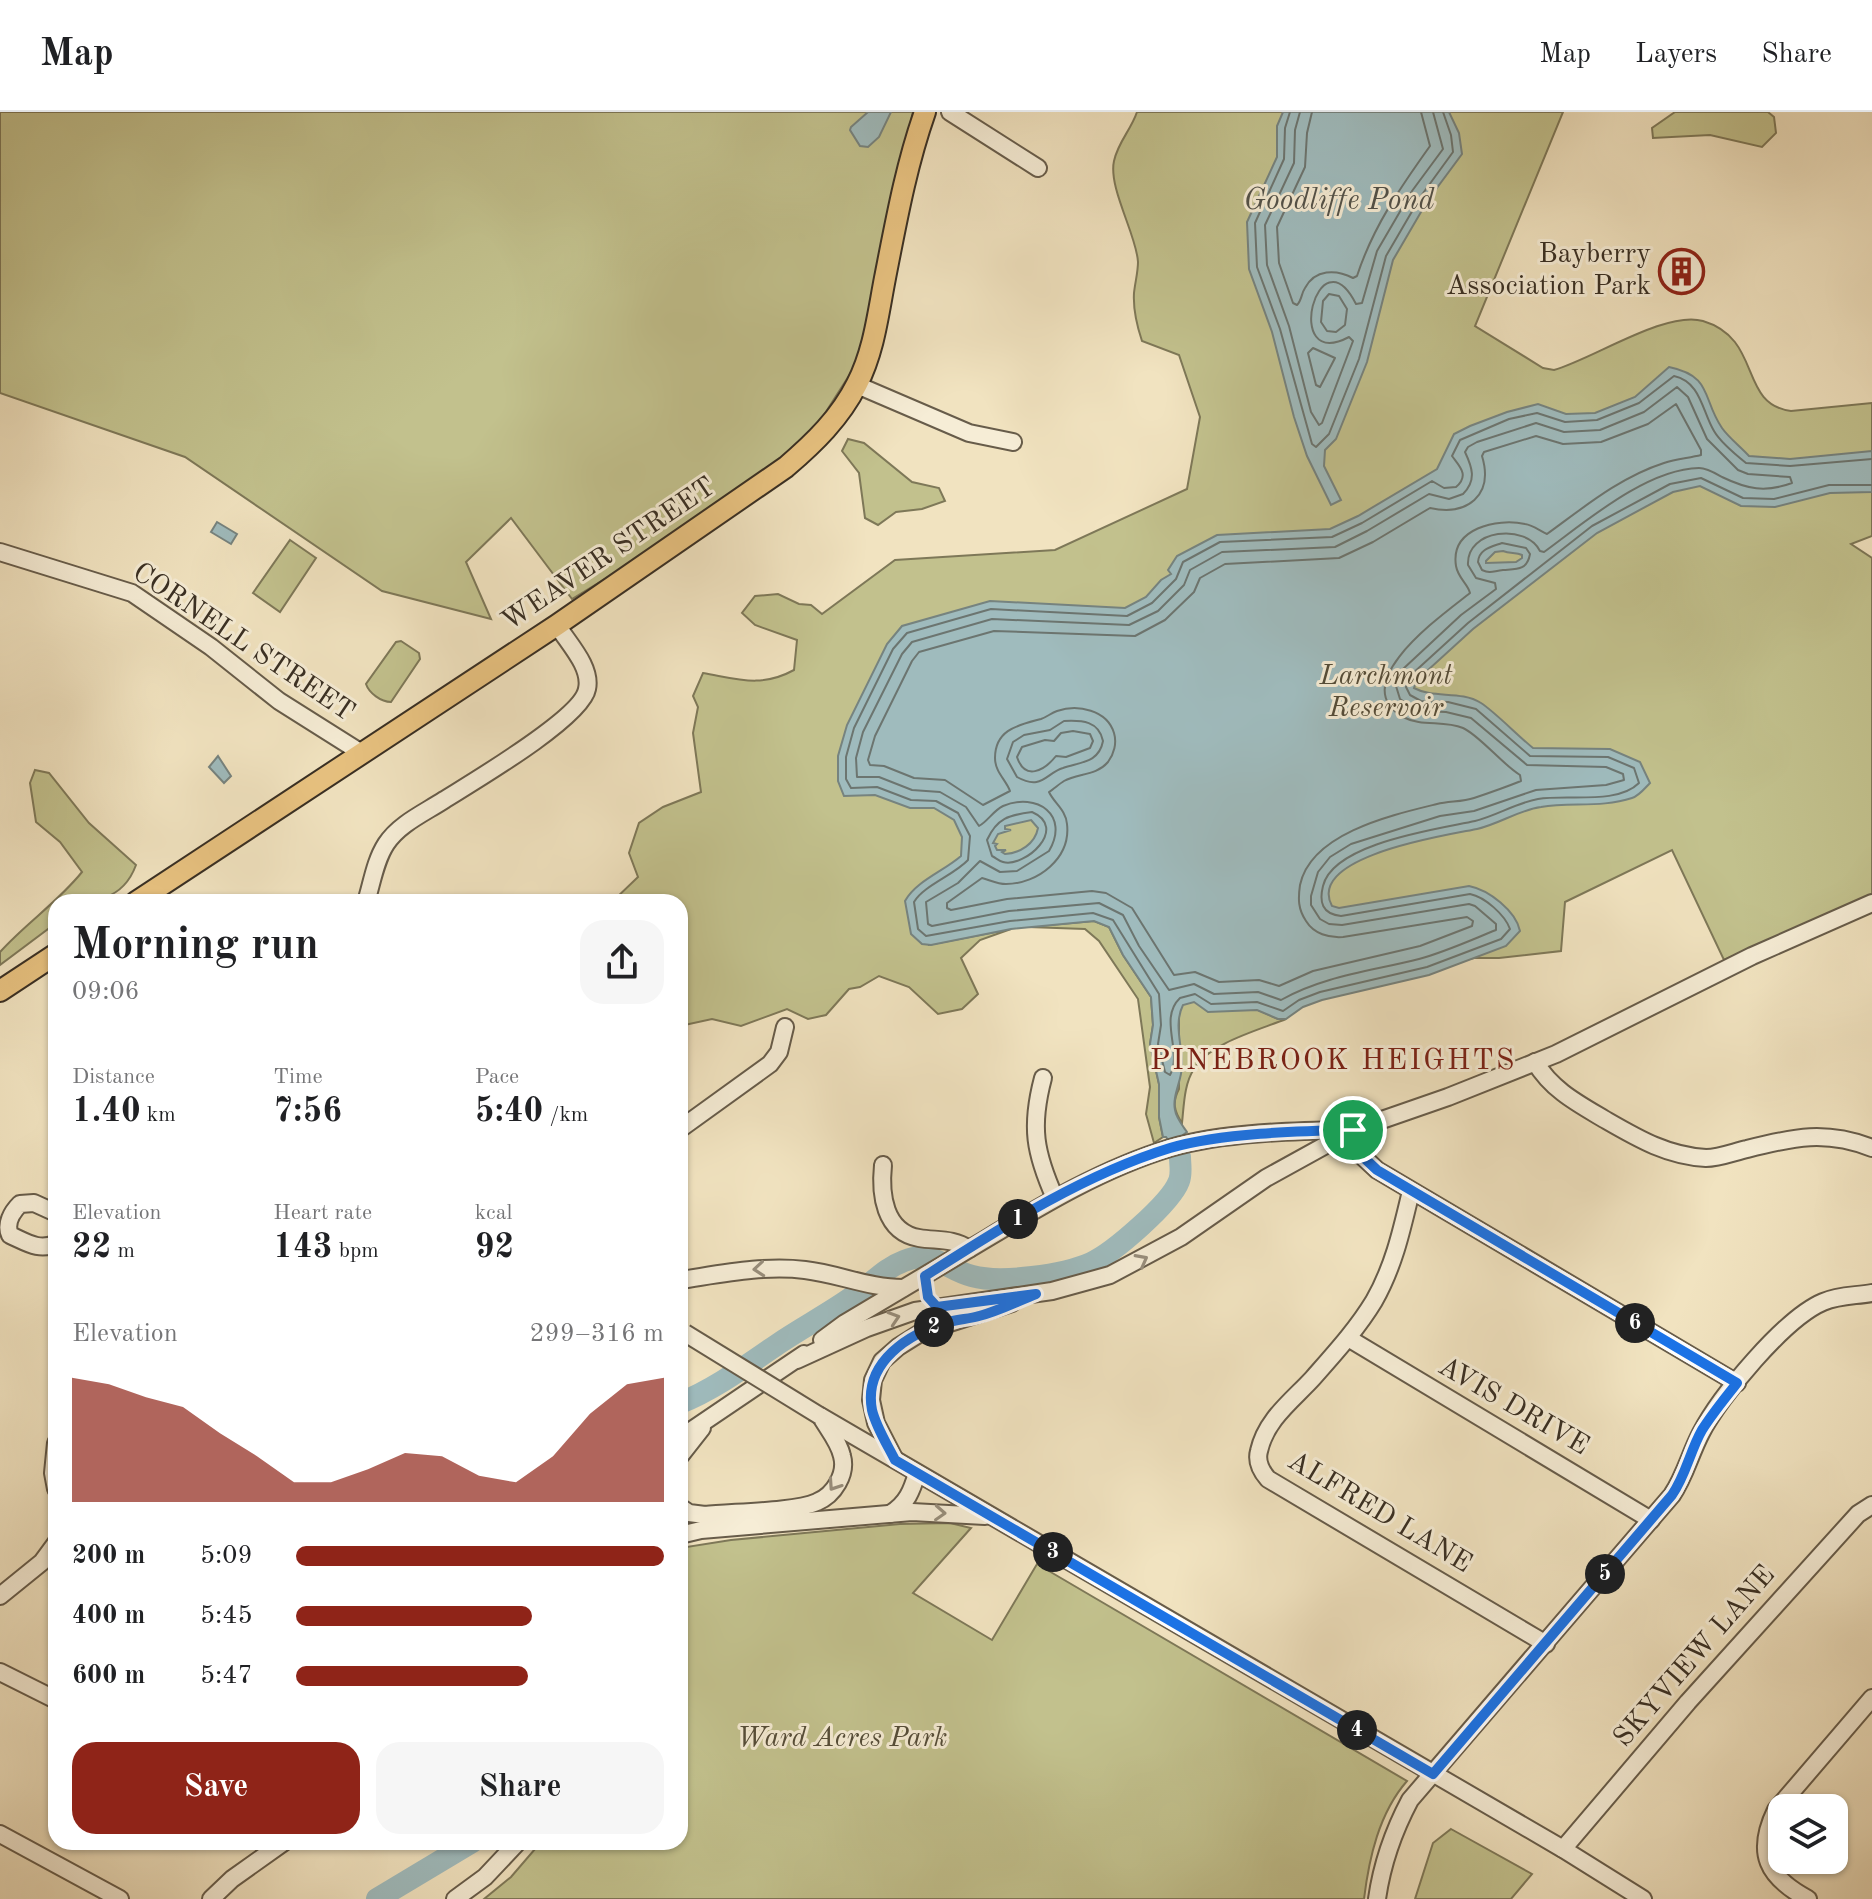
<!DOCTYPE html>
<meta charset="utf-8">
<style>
:root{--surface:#fff;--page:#f6f6f6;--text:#202124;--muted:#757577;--line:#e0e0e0;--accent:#8f2418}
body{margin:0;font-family:"Old Standard TT",serif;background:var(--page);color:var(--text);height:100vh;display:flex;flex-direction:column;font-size:30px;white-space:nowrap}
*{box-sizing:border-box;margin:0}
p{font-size:26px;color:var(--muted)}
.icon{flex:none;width:44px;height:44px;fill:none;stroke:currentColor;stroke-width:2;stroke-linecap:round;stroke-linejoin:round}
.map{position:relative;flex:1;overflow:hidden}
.side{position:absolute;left:48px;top:782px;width:640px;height:956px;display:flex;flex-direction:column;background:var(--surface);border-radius:24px;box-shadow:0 2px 6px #0004}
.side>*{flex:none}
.fabs{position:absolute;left:1768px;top:1682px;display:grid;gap:16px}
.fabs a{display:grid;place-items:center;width:80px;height:80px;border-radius:16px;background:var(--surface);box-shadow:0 2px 6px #0004;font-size:40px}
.pin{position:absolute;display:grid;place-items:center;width:68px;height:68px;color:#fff;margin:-34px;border:4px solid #fff;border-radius:50%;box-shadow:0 2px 8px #0007}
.km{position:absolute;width:40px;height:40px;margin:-20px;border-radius:50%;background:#222;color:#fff;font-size:22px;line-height:40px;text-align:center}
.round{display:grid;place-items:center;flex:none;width:84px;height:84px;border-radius:24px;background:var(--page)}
.headline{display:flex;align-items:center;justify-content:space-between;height:136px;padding:0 24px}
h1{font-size:44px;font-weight:800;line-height:60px}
.metrics{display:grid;grid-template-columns:repeat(3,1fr);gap:12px;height:136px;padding:8px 24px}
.metrics div{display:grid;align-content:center}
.metrics b{font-size:34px;font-weight:800}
.metrics small{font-size:22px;font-weight:400}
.metrics p{font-size:22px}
.chart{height:224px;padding:16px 24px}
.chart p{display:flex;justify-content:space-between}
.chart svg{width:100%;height:144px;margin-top:8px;fill:var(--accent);opacity:.7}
.cta{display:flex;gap:16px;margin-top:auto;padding:16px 24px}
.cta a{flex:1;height:92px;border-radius:24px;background:var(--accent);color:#fff;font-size:32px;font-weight:800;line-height:92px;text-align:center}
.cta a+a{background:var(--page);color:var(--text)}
ul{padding:0 24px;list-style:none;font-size:26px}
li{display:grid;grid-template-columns:128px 96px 1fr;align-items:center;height:60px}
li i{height:20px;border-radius:10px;background:var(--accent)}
header{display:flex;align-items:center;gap:48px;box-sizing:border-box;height:112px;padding:0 40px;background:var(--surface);border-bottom:2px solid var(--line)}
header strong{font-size:38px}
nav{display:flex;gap:44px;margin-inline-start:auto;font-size:28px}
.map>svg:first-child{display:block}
.green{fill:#c2c18d;stroke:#7e7858;stroke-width:2}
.water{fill:#9fbbbd;stroke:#76837f;stroke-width:2;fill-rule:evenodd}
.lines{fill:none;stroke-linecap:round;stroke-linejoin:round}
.shore{stroke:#6c7570;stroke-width:2}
.river{stroke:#9fbbbd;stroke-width:22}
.minor-casing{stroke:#675c4a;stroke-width:20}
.major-casing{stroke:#392f23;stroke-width:24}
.minor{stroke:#f6edd6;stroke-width:16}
.major{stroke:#e8c280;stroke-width:20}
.minor-bridge-casing{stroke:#675c4a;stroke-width:20;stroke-linecap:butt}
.minor-bridge{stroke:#f6edd6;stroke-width:16}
.oneway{stroke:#988e7c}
.route-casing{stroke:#fff;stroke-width:16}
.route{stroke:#1a73e8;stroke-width:10}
.labels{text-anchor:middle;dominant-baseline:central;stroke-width:6;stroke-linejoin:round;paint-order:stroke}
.poi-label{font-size:28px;fill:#392f23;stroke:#f6edd6;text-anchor:end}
.street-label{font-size:28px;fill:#392f23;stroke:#f6edd6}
.park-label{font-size:28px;font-style:italic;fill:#544c38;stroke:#f6edd6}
.water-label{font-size:30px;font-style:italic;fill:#52524a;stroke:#f6edd6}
.neighbourhood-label{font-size:30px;letter-spacing:2px;fill:#7a1f14;stroke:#f6edd6}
</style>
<header>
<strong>Map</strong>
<nav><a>Map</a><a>Layers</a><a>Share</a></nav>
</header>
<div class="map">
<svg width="1872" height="1787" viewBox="0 0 1872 1787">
<rect width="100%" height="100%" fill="#f1e3c0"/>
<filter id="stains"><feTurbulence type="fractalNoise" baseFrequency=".0025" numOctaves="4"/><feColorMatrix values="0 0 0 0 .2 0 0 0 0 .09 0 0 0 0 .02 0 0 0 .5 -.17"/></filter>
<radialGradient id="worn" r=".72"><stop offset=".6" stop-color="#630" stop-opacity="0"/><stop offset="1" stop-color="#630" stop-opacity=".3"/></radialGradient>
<g class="green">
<polygon points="0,0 913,0 859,248 806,331 703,407 572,487 511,406 466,450 491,507 382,479 185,345 0,281"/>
<path d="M1137,0H1563L1475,214L1543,256L1554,258C1593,247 1666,198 1703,209C1763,227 1738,292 1791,299L1872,291V424L1851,432L1872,446V782L1724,848L1672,738L1565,790L1561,839L1499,846H1474L1256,897L1278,907H1286C1259,918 1209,931 1194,957C1184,972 1184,993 1182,1011C1174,999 1172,990 1179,977V902L1122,809L1015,776L928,833L1011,817L980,828L961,846L978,882L962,897L938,902L909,875L879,864L860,875L849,877L826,903L808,907L787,897L741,914L712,907L680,914V790H612L638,765L629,741L639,711L663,695L701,680L693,621L698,595L693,584L703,561C738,567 761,576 794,558L797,528L755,513L742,501L755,484L778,482L799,492L811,493L822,502L895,448L1055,438L1187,377L1200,305L1179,243L1142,229C1137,214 1133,197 1134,181C1135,171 1138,160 1138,150C1137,124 1108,76 1114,49C1118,30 1131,18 1137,0Z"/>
<polygon points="1675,0 1768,0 1774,5 1776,21 1762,35 1710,23 1653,26 1652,16"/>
<polygon points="848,327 864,331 912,370 939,376 945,389 922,397 896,400 878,413 865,406 859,361 842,339"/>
<polygon points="290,428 316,446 280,500 253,481"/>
<path d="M401,529L419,541L420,547L391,590C381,590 369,581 366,572L396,530Z"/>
<path d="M35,658L49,661L89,711L136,753C122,791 91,790 56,790V811L0,853V840C26,811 57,791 82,760L60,730L36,710L30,671Z"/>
<polygon points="1094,809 1109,815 1123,843 1151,885 1153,913 1150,932 1159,972 1159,1005 1163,1025 1154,1031 1146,1002 1150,975 1138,887 1099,829 1085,817 1028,815"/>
<path d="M950,1411L971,1416L913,1481L992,1528L1037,1452L1407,1669C1379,1701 1369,1746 1364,1787H484L511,1765L541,1730H680V1436L731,1428L900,1412Z"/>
<polygon points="1451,1717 1532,1762 1511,1787 1415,1787 1433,1731"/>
</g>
<g class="water">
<polygon points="868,0 891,0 879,25 868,35 860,34 850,18 851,15"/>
<polygon points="1283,0 1449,0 1459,21 1462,42 1428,88 1393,148 1367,250 1336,327 1325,338 1324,354 1341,388 1331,393 1307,344 1294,305 1272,220 1249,157 1247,110 1277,45 1277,14"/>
<path d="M1669,255C1713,264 1702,287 1722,316C1729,326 1741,335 1749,344L1790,347L1872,339V380L1830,381L1775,395L1741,394L1700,374L1673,380L1597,421L1473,517L1417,568L1414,576C1434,587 1460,578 1481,591C1495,600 1518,624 1533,636L1610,637L1640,650L1650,671C1645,676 1639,684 1632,686C1602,696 1571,690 1541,695C1519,698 1499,712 1477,717C1448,723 1305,744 1332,794L1339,796L1469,774C1489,778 1516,799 1520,819L1506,834L1429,863L1322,888L1303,895L1286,907H1278L1257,898L1208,900L1194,890L1183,893C1173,913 1183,935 1182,955C1181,970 1172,985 1175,998C1176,1006 1183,1014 1187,1020L1183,1023L1184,1041L1180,1045L1166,1025H1163L1159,1005V972L1150,932L1153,913L1151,885L1123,843L1109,815L1094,809L1011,817L931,833L922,832L911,822L905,789C916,769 944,759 961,744L962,725L954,708L934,696H910L875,683L844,684L838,669V644L847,613L887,532L902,514L990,489L1125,496L1146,485L1161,468L1171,462L1168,458L1177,444L1217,423L1330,417L1358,404L1437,357L1454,322L1470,314L1507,300L1538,292L1566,302L1595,301L1635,285ZM1503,439C1510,442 1516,440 1522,443V446L1516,450L1486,451V449L1495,440ZM1031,708L1038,716C1035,732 1020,741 1005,742L1002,740L1006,738H997L995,734L997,732L993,731L998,722L1011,718L1005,717V714Z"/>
<polygon points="217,410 237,422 231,432 211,420"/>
<polygon points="218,644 231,664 224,671 209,655"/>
</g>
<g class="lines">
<g class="shore">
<polyline points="1290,0 1285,16 1284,47 1255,111 1257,155 1280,217 1312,332 1316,335 1329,322 1359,247 1386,144 1421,84 1453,40 1451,23 1443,0"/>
<path d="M1300,0L1295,18L1294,51L1265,113L1267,153L1289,214L1311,300L1319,313L1322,311L1353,229L1349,225C1281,261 1318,117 1356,192L1362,191L1377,139L1412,79L1443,37L1433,0"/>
<path d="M1312,0L1307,21L1305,55L1277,115L1279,151L1293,191L1297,193C1302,188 1301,182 1305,176C1315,157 1336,157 1353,166L1357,164C1373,115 1400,76 1430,34L1421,0"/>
<polygon points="1329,182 1339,184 1347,197 1345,213 1336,220 1327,219 1321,210 1323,189"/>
<polygon points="1313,236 1335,246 1320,275 1316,273 1308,241"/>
<path d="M1677,275L1688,285L1707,327L1738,358L1748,362L1790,365L1792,371C1765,381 1747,377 1722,365C1715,361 1707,356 1699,356C1646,357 1584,411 1544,440L1540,439C1526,411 1466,417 1468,453L1476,466L1495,471L1496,477L1461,503L1403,557L1396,574L1400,587L1419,599L1446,600L1471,606L1527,653L1606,655L1623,662L1624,668L1606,673L1536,678L1474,699L1440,704L1351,732L1330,745L1318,760L1311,784V793L1320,807L1329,812L1342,813L1469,792L1475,794L1496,812V818C1471,828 1445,840 1419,847C1372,859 1323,864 1281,888L1258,880L1214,882L1194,872L1169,878L1139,834L1123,803L1099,791L1009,799L932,814L928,812L926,790L958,771L980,749L1000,760L1017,759L1049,739C1070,703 1037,680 1003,694C993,699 988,709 979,714L966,695L940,680L912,678L879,665H857L856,646L863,620L902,542L912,530L992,507L1129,513L1158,499L1184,473L1190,458L1222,440L1335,435L1367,419L1429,382L1449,387L1463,382C1477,368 1472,355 1465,340L1468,335L1477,330L1536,311L1564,320L1600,318L1644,300Z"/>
<path d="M1676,292L1701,338V343C1689,346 1676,347 1664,351C1620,365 1583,396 1547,422C1540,419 1533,413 1525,412C1497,406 1450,416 1456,454C1458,466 1468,472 1470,481C1444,502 1344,571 1403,605C1422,615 1443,608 1463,616C1479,623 1502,652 1520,663L1521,669C1506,675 1489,681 1474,686C1462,690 1449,689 1437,692C1392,703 1311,721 1300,773C1298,787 1298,797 1306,809C1314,822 1329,826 1343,825L1467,805L1473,809L1472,814L1420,834L1313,859L1279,874L1259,868L1219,870L1195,860L1174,863L1132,796L1106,781L1092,779L1007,787L951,798L947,796V791L982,766C990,768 997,772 1006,772C1038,772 1071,746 1067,712C1066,698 1054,691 1049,680C1054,677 1059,672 1064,669C1078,661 1096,664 1108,650C1114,642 1117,631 1114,621C1107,598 1078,592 1057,599C1051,601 1047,605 1041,607C1019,613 995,617 995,646C995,660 1006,668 1010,679L983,693L945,668L914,666L884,654L870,653L868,648L875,624L912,549L919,540L994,519L1135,524L1165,508L1194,480L1200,466L1225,452L1339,446L1373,430L1430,396C1467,404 1494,384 1482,344L1484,340L1536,324L1563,332L1601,330L1648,312Z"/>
<path d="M1872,347L1790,354L1746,351C1736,343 1721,331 1714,319C1702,299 1701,270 1674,264L1639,291L1597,308L1565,310L1537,301L1509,307L1460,328L1452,344C1459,354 1470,363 1456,375L1444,376L1432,369L1362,411L1332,425L1220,430L1183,450L1176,467L1152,491L1127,504L991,497L907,521L893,537L854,616L846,645V667L851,676L877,675L911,688L936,689L958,701L970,724L968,748C954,763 923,774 914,790L918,817L926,824L1010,809L1093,801L1113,808L1159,882L1161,913L1158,932L1165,960L1170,963C1183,940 1158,907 1180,886L1195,882L1211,892L1257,890L1283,899L1299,888L1320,880L1427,855L1501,827L1510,817C1505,803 1485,785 1470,782L1341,804C1322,802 1319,790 1323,774C1333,731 1438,717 1475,709C1496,704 1516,691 1538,687C1567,682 1617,693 1639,671L1634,656L1608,645L1530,644L1476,597L1448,590L1421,589L1410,583L1406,575L1411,563L1468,511L1592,414L1670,372L1701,366L1743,386L1774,387L1829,373H1872"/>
<path d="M1502,431L1526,436L1530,442C1527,459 1516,457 1503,458C1493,459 1491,462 1482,458L1478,450C1479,437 1491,435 1502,431Z"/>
<path d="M1064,609C1082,608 1099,609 1103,629C1099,651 1080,650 1063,656C1046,661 1042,679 1017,665L1007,647L1013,630L1024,623L1050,618Z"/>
<path d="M1073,619L1090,622L1093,629L1090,636L1066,645L1056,644C1044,659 1025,669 1017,645L1022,635L1045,628L1054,629L1061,621Z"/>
<path d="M1032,700C1069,716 1025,756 1003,750C999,749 996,746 992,744L987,728C997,706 1009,703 1032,700Z"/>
</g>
<g class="river">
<path d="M680,1291C715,1277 747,1253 778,1232C803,1215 830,1201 855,1183C873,1171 883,1157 904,1149C934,1137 945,1157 972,1164C1001,1172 1064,1163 1091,1151C1113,1141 1171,1091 1179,1069C1182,1062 1180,1052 1180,1045"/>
<polyline points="377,1787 472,1730"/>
</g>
<defs>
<g id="minor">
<polyline points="950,0 1038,56"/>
<polyline points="857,273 969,321 1013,330"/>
<polyline points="0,440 132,481 211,535 279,589 363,642"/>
<path d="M366,790C372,771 375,749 386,732C399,712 424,701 444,688C471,671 582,606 587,577C592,555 568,531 557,513"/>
<path d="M1535,950C1552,978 1577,991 1604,1007C1637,1026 1667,1044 1706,1046C1719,1046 1734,1040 1747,1037C1794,1025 1826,1018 1872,1036"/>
<path d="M1043,966C1030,1015 1035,1041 1055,1086"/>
<polyline points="680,1017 770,952 779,940 785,915"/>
<polyline points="1353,1018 1361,1043 1377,1058 1737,1271"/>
<path d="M883,1053C880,1082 884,1120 919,1126C937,1129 953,1126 969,1137"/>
<path d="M1411,1079C1402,1117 1394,1154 1374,1189C1357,1217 1335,1241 1313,1266C1293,1288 1266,1307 1259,1339C1256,1350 1261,1359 1268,1367L1546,1532"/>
<path d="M56,1101L34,1091L20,1092C12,1100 5,1112 10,1123C26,1130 40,1140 56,1131"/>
<path d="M680,1168C721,1162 763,1153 805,1158C839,1162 869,1176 903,1176"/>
<polyline points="1348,1226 1651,1408"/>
<path d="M822,1228L845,1211C892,1183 939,1155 986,1127C1044,1092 1104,1056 1170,1036C1224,1020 1295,1019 1351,1018"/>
<polyline points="797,1248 867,1216 915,1199 1052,1179 1110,1163 1181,1125 1266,1066 1353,1018 1448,985 1556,942 1752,844 1872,791"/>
<polyline points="820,1304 1563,1737 1643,1787"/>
<polyline points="680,1326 804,1242"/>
<polyline points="56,1331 53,1361 56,1377"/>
<polyline points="680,1344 702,1316"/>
<polyline points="894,1346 876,1311 871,1288 873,1268 882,1249 898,1235 922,1220 1012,1191"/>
<path d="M680,1395L689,1401L705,1403C732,1400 795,1400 817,1390C834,1383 847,1362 842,1344C839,1330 828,1317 821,1305"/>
<path d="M890,1402C907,1392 912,1378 917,1361"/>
<polyline points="680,1423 701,1418 912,1400 985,1404"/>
<polyline points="0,1484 42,1450 56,1431"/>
<polyline points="0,1560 56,1588"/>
<polyline points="0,1722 120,1787"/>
<polyline points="1563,1737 1688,1590 1858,1402 1872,1393"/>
<polyline points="211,1787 232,1767 284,1730"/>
<polyline points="455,1787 485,1765 518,1730"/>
<path d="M1377,1787C1382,1752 1393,1720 1410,1688L1672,1383C1685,1364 1690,1342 1701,1321C1720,1284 1785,1206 1823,1190C1839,1183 1855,1184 1872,1181"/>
<path d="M1808,1787C1767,1765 1755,1741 1776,1698L1872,1586"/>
</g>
<g id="major">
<path d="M136,790L557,513L786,355C814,331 840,306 857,272C874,239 878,202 885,166C896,110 906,54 925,0"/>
<polyline points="0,879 56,842"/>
</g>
</defs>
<use href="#minor" class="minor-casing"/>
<use href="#major" class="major-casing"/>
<use href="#minor" class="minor"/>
<use href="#major" class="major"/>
<defs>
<polyline id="minor-bridge" points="685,1221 820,1304"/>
</defs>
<use href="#minor-bridge" class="minor-bridge-casing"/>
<use href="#minor-bridge" class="minor-bridge"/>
</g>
<defs><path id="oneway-chevron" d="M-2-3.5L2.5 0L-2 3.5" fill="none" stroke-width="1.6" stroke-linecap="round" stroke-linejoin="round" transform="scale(2)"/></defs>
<g class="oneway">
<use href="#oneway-chevron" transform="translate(1142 1148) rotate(-28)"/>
<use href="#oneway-chevron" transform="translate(759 1157) rotate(175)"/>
<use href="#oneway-chevron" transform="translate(894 1206) rotate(-18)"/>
<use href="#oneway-chevron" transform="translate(834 1373) rotate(124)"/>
<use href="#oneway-chevron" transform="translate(940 1401) rotate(3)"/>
</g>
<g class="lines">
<defs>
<path id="route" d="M1353,1018L1361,1043L1377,1058L1737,1271C1725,1286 1712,1302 1702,1318C1690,1339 1686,1363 1672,1383L1433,1662L895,1348C887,1332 876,1315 872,1298C863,1250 909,1221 949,1210C959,1207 969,1207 979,1204C999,1199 1018,1189 1036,1182L937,1195L928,1185L925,1164C1002,1115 1082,1063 1170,1036C1221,1021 1298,1019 1353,1018Z"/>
</defs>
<use href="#route" class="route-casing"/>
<use href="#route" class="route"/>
</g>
<defs>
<symbol id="building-ring" viewBox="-11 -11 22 22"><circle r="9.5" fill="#f6edd6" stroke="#8f2418" stroke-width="1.5"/><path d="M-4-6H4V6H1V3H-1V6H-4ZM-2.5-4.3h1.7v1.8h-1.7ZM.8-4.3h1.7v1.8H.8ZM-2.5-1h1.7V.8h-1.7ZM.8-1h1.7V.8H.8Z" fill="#8f2418"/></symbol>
</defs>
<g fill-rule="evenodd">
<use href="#building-ring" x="1656" y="134" width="51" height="51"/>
</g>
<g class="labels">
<g class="poi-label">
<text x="1651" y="143">Bayberry<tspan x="1651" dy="32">Association Park</tspan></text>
</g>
<g class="street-label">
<text transform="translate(609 443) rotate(-34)">WEAVER STREET</text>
<text transform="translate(243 531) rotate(34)">CORNELL STREET</text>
<text transform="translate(1513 1295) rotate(30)">AVIS DRIVE</text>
<text transform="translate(1379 1401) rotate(31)">ALFRED LANE</text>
<text transform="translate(1695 1545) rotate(-49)">SKYVIEW LANE</text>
</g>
<g class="park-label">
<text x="1386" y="565">Larchmont<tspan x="1386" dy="32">Reservoir</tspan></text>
<text x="842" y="1627">Ward Acres Park</text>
</g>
<g class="water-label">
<text x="1339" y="89">Goodliffe Pond</text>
</g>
<g class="neighbourhood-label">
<text x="1333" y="949">PINEBROOK HEIGHTS</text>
</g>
</g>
<rect width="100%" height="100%" filter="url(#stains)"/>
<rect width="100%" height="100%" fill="url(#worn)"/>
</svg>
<div class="fabs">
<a><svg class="icon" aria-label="layers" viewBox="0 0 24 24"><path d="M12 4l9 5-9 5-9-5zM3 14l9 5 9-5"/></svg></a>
</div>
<div class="pin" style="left:1353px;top:1018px;background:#1e9e55"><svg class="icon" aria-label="arrive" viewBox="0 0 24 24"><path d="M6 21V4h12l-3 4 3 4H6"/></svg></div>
<b class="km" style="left:1018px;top:1107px">1</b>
<b class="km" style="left:934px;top:1215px">2</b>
<b class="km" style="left:1053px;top:1440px">3</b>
<b class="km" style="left:1357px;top:1618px">4</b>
<b class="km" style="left:1605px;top:1462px">5</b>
<b class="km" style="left:1635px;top:1211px">6</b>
<section class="side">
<div class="headline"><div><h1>Morning run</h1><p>09:06</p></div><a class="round"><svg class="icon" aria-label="share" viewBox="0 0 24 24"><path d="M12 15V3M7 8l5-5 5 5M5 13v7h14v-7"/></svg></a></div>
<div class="metrics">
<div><p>Distance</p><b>1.40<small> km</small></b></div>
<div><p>Time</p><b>7:56</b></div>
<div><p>Pace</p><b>5:40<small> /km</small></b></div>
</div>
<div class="metrics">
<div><p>Elevation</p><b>22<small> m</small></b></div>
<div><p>Heart rate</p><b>143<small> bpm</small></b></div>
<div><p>kcal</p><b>92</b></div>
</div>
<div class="chart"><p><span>Elevation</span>299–316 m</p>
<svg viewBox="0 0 160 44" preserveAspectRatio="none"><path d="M0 44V6L10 8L20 12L30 15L40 23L50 30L60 38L70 38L80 34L90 29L100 30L110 36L120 38L130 30L140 17L150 8L160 6V44z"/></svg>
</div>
<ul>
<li><b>200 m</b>5:09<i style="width:100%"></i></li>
<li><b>400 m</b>5:45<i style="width:64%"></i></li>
<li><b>600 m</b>5:47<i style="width:63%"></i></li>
</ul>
<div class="cta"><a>Save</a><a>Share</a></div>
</section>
</div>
